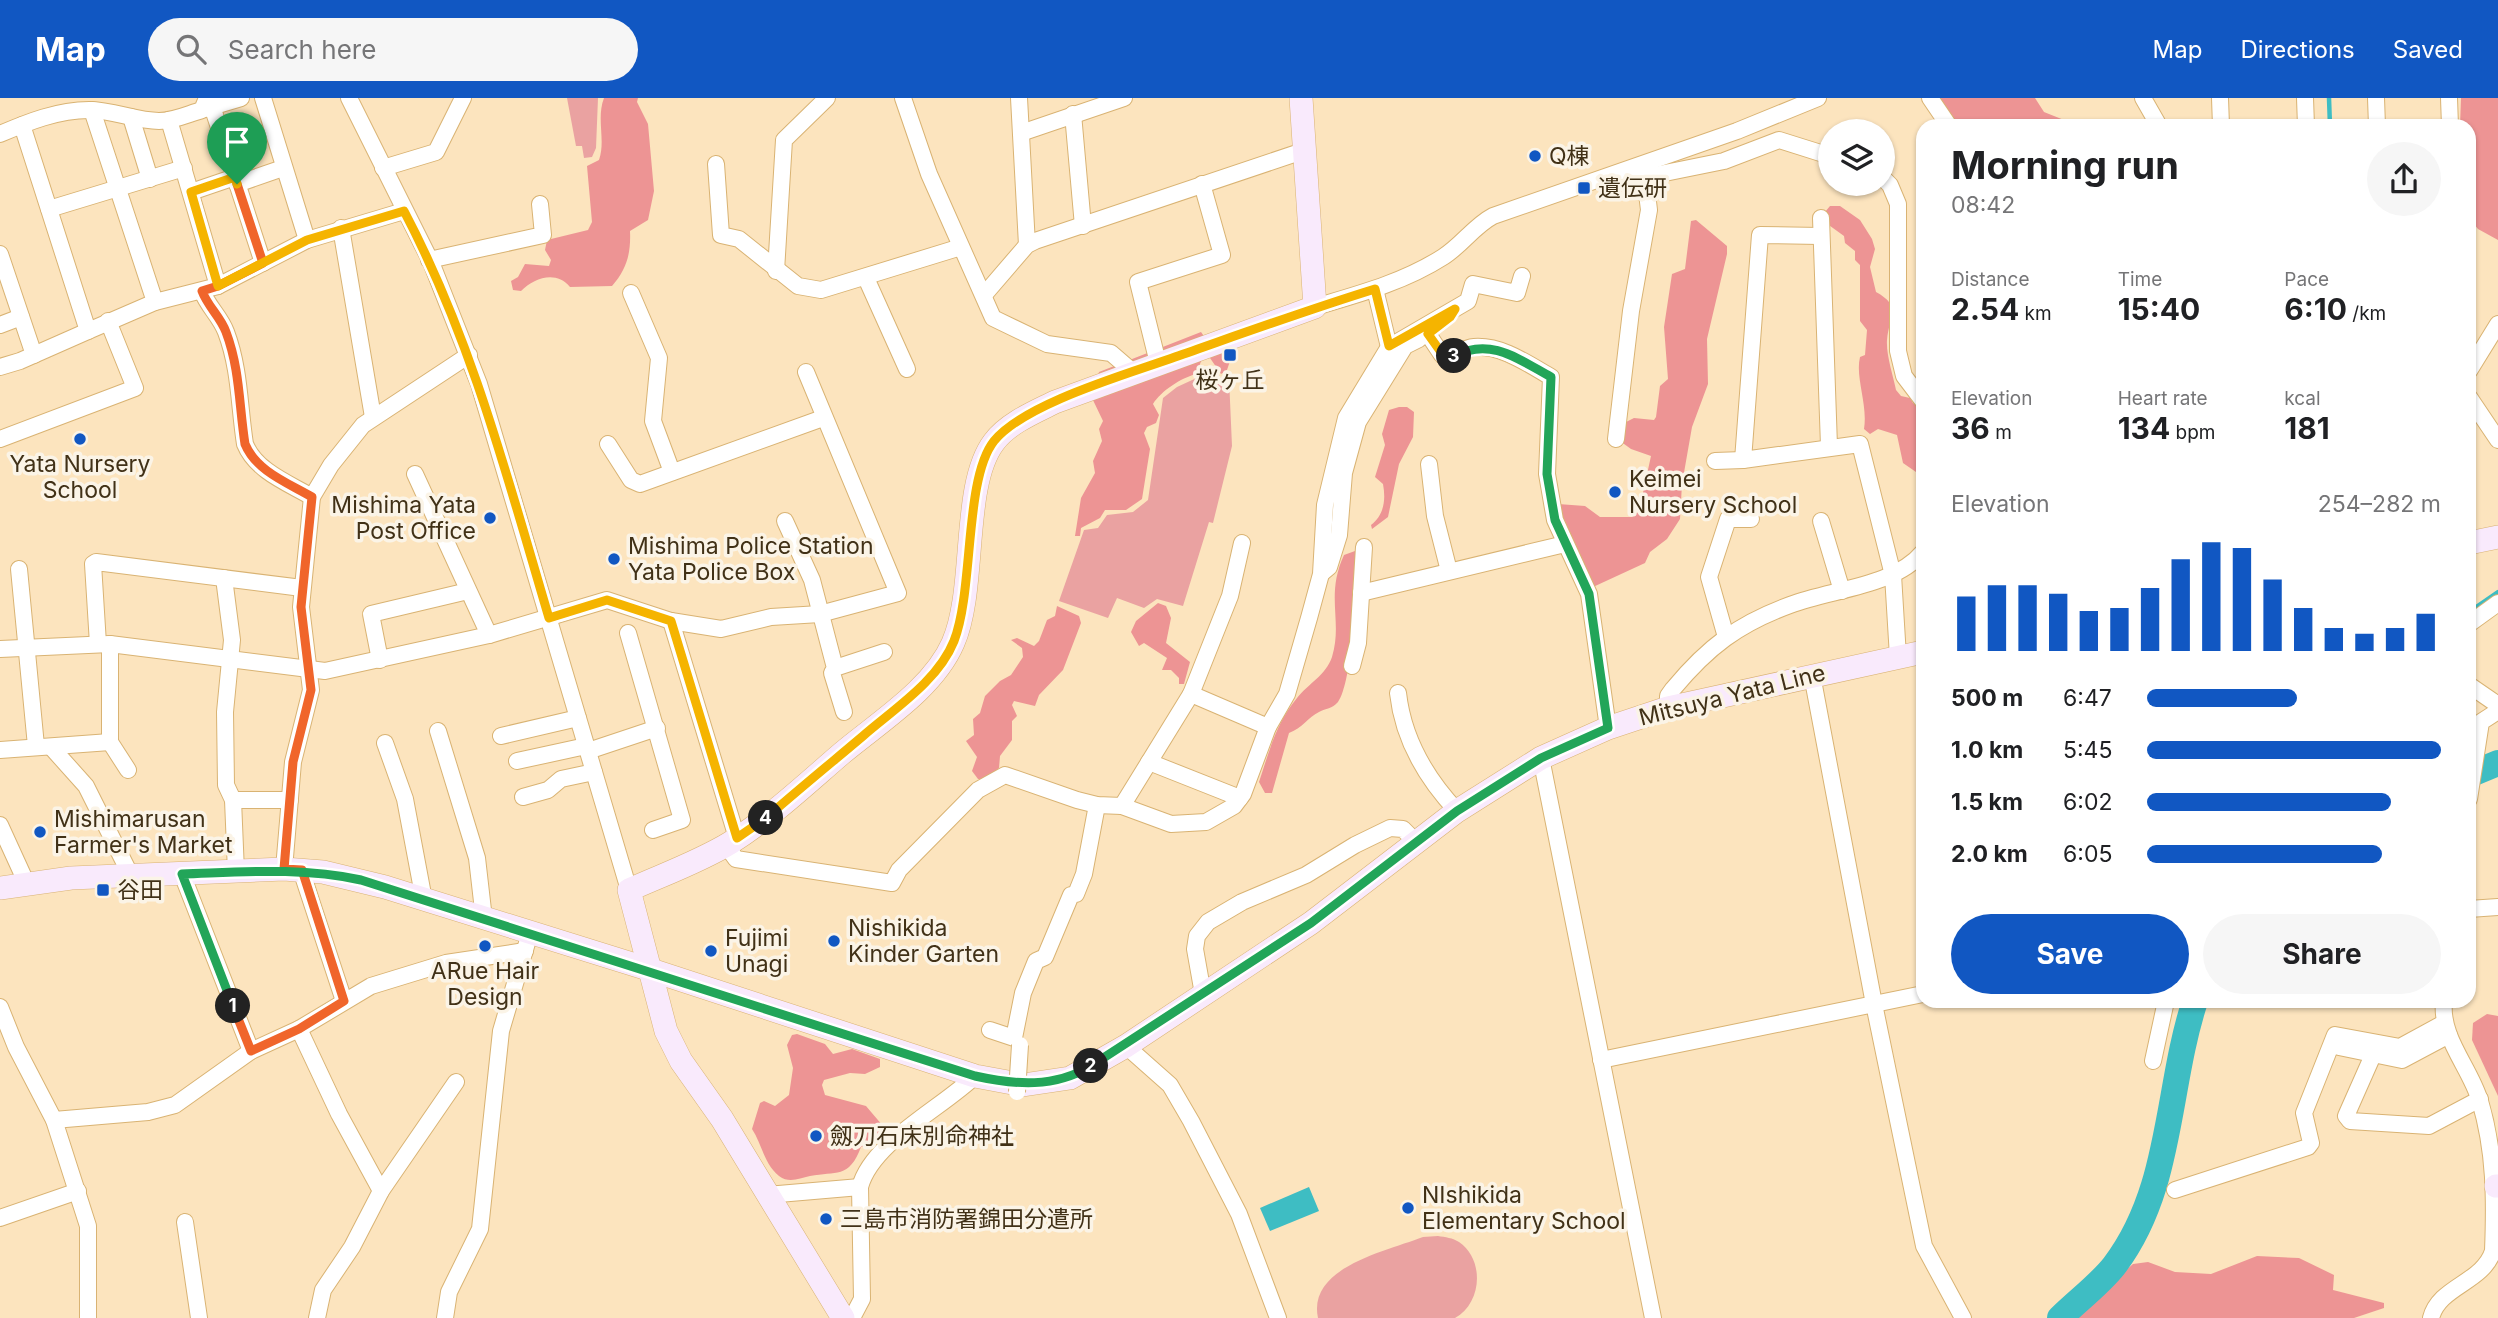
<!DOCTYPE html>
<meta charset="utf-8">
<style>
:root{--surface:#fff;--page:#f6f6f6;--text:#202124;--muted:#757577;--accent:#1157c2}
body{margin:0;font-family:Inter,"Noto Sans JP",sans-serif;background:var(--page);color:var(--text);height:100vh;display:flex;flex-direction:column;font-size:26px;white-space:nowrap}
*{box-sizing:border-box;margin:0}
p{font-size:23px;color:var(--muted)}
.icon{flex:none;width:38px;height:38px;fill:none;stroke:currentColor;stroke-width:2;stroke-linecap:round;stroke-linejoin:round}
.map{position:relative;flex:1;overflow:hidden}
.drawer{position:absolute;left:1916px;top:21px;width:560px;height:889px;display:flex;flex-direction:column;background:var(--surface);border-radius:21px;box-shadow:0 2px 5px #0004}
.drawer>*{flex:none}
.controls{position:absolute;left:1818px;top:21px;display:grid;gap:14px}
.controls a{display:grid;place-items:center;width:77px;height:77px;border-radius:50%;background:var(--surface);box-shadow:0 2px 5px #0004;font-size:35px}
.pin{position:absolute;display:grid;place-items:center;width:60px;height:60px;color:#fff;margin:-72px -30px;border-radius:50% 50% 50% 0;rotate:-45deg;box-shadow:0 0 7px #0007}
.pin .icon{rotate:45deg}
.km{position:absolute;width:35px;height:35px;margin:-18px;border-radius:50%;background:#222;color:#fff;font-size:19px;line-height:35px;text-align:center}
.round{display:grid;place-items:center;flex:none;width:74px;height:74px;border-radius:37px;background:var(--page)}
.summary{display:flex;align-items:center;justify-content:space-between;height:119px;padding:0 35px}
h1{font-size:38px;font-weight:700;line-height:52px}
.figures{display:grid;grid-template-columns:repeat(3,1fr);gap:10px;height:119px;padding:7px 35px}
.figures div{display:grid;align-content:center}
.figures b{font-size:30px;font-weight:700}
.figures small{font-size:19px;font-weight:400}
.figures p{font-size:19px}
.chart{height:196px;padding:14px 35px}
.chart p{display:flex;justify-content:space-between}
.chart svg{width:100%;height:126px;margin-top:7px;stroke:var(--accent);stroke-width:6}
.primary-button{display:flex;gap:14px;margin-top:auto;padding:14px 35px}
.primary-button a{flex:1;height:80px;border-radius:42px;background:var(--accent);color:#fff;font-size:28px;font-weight:700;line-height:80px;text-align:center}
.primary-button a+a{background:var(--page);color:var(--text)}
ul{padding:0 35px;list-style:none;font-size:23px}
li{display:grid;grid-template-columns:112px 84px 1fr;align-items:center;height:52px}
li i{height:18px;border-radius:9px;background:var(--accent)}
header{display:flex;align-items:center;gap:42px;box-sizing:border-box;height:98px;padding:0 35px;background:var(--accent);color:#fff}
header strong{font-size:33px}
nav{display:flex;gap:38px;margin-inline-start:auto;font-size:24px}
.search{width:490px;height:63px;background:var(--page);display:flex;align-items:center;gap:18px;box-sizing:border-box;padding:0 24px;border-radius:38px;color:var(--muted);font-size:26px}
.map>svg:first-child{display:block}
.green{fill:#eaa2a1}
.forest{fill:#ed9494}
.water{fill:#3ebdc3}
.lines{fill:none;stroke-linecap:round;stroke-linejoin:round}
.stream{stroke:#3ebdc3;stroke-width:4.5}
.river{stroke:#3ebdc3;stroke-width:26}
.street-casing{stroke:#d9b373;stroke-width:18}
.secondary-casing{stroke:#d9b373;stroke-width:24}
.street{stroke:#fff;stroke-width:16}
.secondary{stroke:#f9eafc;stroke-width:23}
.street-bridge-casing{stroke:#d9b373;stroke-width:18;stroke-linecap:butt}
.street-bridge{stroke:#fff;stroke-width:16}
.split-1-casing{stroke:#fff;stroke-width:14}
.split-2-casing{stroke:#fff;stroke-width:14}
.split-3-casing{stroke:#fff;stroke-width:14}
.split-4-casing{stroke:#fff;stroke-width:14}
.split-5-casing{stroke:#fff;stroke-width:14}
.split-1{stroke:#f0652b;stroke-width:9}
.split-2{stroke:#22a559;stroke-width:9}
.split-3{stroke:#22a559;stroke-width:9}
.split-4{stroke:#f5b400;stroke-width:9}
.split-5{stroke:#f5b400;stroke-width:9}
.poi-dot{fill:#1157c2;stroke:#fbf4e7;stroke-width:2.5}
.labels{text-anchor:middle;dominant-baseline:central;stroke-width:7;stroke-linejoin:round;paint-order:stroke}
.poi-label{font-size:23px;fill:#413117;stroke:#fbf4e7;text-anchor:start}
.street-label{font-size:23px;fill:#413117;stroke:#fbf4e7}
</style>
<header>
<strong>Map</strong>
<div class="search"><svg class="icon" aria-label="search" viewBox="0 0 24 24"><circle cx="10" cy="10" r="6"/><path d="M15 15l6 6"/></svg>Search here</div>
<nav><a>Map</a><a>Directions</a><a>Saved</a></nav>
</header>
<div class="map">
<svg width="2498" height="1220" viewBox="0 0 2498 1220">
<rect width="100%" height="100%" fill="#fce4be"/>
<g class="green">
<polygon points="567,0 598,0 596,50 592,59 584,60 582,48 576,48"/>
<polygon points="1203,277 1229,280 1232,348 1213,425 1209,424 1183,508 1157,501 1144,510 1117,500 1108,520 1059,503 1084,432 1098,430 1107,417 1133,414 1148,402 1163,300 1177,289"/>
<path d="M1438,1138C1445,1139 1453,1140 1459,1144C1485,1162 1482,1205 1455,1220H1318C1307,1169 1387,1153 1423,1139Z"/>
</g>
<g class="forest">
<path d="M604,0H638L637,4L648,26L654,93L648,122L630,133C631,155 627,171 612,188L570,189C556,172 534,180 521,193L513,192L511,183L518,179L525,166L549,168L551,162L545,152L547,142L588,132L592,124L587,68L599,62C606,42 596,21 604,0Z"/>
<polygon points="1939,0 2035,0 2044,14 2079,28 1961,28 1954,25"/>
<polygon points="2461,0 2498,0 2498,142 2478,131 2469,120 2469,28 2460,28"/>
<path d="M1830,108H1840L1860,122L1872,141L1875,151L1870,169L1876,194C1903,209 1889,218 1887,242C1886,257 1893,277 1896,292L1901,298L1910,300L1913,305L1923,308V373L1916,374L1903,365L1897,337L1878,331L1870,336L1864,331C1868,306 1855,280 1860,259L1865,257L1867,232L1860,223V167L1855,162V153L1845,145L1844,138L1826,125L1825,114Z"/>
<polygon points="1696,122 1727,148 1727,156 1707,241 1708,286 1692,329 1682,386 1680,421 1667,441 1650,454 1645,465 1593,489 1575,460 1558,406 1585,408 1600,419 1632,419 1639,413 1651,358 1631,351 1620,343 1622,326 1634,320 1654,322 1656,319 1660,288 1668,281 1664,229 1672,176 1685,171 1691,123"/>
<path d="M1201,234L1213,251L1220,252L1230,263L1227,272L1221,276L1210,260L1202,261L1196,276C1181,280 1161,293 1153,306L1159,317L1156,325L1147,329L1144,335L1150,351L1142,401L1126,412H1105L1100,420L1081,430L1080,438H1075L1081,400L1095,375L1093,363L1102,343L1099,331L1103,323L1092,300L1099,274Z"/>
<path d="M1399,309H1407L1414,314L1413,339L1399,366L1388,419L1372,431L1371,427C1384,417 1386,402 1383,386L1375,379L1385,347L1382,336L1389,312Z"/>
<path d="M1355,453L1360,456C1358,485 1352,586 1338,604C1332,611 1326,610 1319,614C1308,619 1303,630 1289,635L1272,695H1265L1259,684C1269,654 1276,625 1297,600C1308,586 1326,577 1332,559C1343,523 1325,498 1344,457Z"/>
<polygon points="1158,505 1166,508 1171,520 1166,545 1190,564 1184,586 1179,586 1179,580 1171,572 1162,572 1167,560 1144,545 1139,548 1131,534 1136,523"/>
<polygon points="1057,508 1079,518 1081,525 1063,572 1039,597 1035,608 1014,603 1012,607 1017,618 1012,623 1012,642 1000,658 999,670 986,681 978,681 972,673 977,659 966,643 974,637 973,621 980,615 985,598 1000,583 1011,577 1023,559 1022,550 1011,542 1017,540 1034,548 1039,543 1047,522 1055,518"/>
<polygon points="2487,916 2498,918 2498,998 2472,942 2473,925"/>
<path d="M797,936L825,946L833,956L852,951L880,961V969L865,976L850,975L824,982L822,987L825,997L866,1008L883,1028L885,1042L861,1049C849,1081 836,1073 810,1078C799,1080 790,1086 779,1078C764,1066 762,1046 752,1031L760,1005L764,1003L775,1008L789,997L793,970L787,947L792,937Z"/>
<polygon points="2257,1158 2299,1160 2334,1177 2333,1192 2384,1205 2384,1210 2354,1220 2071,1220 2133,1166 2148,1164 2175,1174 2211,1176"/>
</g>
<polygon class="water" points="1309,1089 1319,1113 1270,1133 1260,1110"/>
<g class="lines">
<g class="stream">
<polyline points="2329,0 2330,28"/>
<polyline points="2469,514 2498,494"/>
</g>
<g class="river">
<polyline points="2469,677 2498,665"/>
<path d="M2060,1220C2077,1203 2099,1187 2114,1168C2173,1091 2166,991 2195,903"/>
</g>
<defs>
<g id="street">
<polyline points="263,0 307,142"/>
<polyline points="349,0 431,164 479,286 629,792"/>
<polyline points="903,0 929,76 993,220 1047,246 1111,255 1133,274"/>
<polyline points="1019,0 1027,147"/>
<polyline points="1930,0 1949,28"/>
<polyline points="2143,0 2159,28"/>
<polyline points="2220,0 2221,28"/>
<polyline points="2305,0 2306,28"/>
<polyline points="2376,0 2377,28"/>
<polyline points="2449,0 2450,28"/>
<polyline points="212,8 263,165"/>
<polyline points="204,11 241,0"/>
<polyline points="92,12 155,204"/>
<polyline points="1073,16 1083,128"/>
<polyline points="131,19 150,81"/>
<polyline points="169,22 218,188"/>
<polyline points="22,27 88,233 155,204 218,188 307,142 404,113"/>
<polyline points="1021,35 1124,0"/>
<path d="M0,36C28,24 58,12 89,12C113,12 136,23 159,23C174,23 188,16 202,12L207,0"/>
<polyline points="716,66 721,137 739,141 798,188 821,192 961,149"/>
<polyline points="383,70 436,54 463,0"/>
<polyline points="1635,74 1645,79 1724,63 1779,42 1830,58"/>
<polyline points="1883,80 1890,87 1898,106 1898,253 1904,278 1923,303"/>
<polyline points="237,86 283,70"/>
<polyline points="191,94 235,79"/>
<polyline points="49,111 184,70"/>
<polyline points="1821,120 1829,348"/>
<polyline points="341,130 373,319"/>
<polyline points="1820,138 1760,137 1743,362 1860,346 1893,477 1898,559"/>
<polyline points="0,156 34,257"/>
<polyline points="429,162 543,137 540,106"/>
<polyline points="776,173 784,42 827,0"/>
<polyline points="866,180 907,271"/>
<polyline points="1375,191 1389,249"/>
<path d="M202,193C208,209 220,218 226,234C240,271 239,308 245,346C256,373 288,385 312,399"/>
<polyline points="631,195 659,260 653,323 672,374"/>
<polyline points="984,197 1027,147 1035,143 1306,52"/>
<path d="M1315,209C1359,196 1404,184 1443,159C1462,147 1474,128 1493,118L1737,33L1818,0"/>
<polyline points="0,227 21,219"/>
<path d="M1428,236L1442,257C1459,260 1460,250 1474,249C1502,247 1528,266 1551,279L1547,376L1555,422L1589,496L1608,630"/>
<polyline points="1158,265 1138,184 1222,157 1202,86"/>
<polyline points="0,269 20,263 88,233"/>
<polyline points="2469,273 2498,226"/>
<polyline points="2469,299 2498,342"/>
<polyline points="0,341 135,290 108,223"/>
<polyline points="1616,341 1631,213 1649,112 1645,79"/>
<polyline points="608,346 631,382 640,386 823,320"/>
<polyline points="1715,363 1743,362"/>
<polyline points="1429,366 1435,418 1449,473"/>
<polyline points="415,376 489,537"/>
<polyline points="785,423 812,482 835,570 832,575 844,614"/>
<polyline points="1821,423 1842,493"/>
<polyline points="19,471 36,648"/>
<polyline points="1323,474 1329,469 1339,437 1344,375 1358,324 1405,248 1419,241"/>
<polyline points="224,480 232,542 225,614 226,687 233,702 236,774"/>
<polyline points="1361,495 1565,446"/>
<polyline points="671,523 737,740"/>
<polyline points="2469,526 2498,505"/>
<polyline points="628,535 682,722 653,732"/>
<polyline points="1726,539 1709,479 1728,421 1751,421"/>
<polyline points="98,546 93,466 96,464 302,490"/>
<polyline points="110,546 110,644 128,672"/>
<polyline points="0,551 110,546 325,573 489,537 607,502 671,523 721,531 771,519 820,516 898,495 806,274"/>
<polyline points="380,562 371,516 468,493"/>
<polyline points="1352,568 1358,545 1364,449"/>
<polyline points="835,570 884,554"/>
<polyline points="1812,577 1874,906 1924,1148 1963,1220"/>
<polyline points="2469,587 2498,607"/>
<path d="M1398,595C1403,640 1426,680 1457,713"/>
<polyline points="1191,596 1268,629"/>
<path d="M1668,610V598L1673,591C1708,549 1738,526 1790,507C1831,491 1894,489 1923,454"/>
<polyline points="438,633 477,760 484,821"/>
<polyline points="501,638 578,620"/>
<polyline points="385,645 405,701 424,802"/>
<polyline points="52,650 86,688 131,778"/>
<polyline points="0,652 110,644"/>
<polyline points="588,653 657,630"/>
<polyline points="1541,660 1653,1220"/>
<polyline points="517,663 586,648"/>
<polyline points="1149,664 1240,700"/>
<polyline points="523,699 548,692 561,681 594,674"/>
<polyline points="2469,701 2481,624 2498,613"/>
<polyline points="233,702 290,702"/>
<polyline points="1122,708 1191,596 1230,498 1242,445"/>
<polyline points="0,727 26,784"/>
<polyline points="726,747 736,761 892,785 899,772 978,692 1005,677 1077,702 1097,707 1122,708 1171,726 1206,724 1234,708 1243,696 1268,629 1287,596 1309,520 1321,476 1325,407 1346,320 1389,249 1468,203 1473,186 1517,195 1522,178"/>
<polyline points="284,771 293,664 311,592 301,509 312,399 331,367 363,327 469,257"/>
<polyline points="301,772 344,903"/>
<polyline points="182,776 251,953"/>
<polyline points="2469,811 2498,809"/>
<polyline points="1203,896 1195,851 1197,838 1208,824 1242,804 1306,777 1355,747 1390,730 1403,731 1416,744"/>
<polyline points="0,909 16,949 54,1022 88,1128 88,1220"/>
<polyline points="299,931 339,1016 381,1093"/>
<polyline points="990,932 1014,940 1023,895 1036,863 1045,859 1071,797 1076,796 1084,776 1097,707"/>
<polyline points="1126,948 1170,987 1191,1023 1239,1116 1278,1220"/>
<polyline points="2339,949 2402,962 2449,937"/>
<polyline points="2373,957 2346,1018 2350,1023 2429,1028 2480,1001"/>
<polyline points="1601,962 1923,896"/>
<polyline points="2153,963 2166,903"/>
<polyline points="54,1022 148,1014 175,1007 251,953 299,931 371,888 446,865 525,853"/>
<polyline points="2175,1092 2308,1049 2311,1045 2304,1015 2335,937 2400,949 2444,925"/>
<polyline points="767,1097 860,1089"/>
<polyline points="0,1120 78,1093"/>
<polyline points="185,1124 199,1220"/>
<polyline points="317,1220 323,1192 352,1149 381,1093 456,984"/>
<polyline points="445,1220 449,1194 480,1131 501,933 527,845"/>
<path d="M852,1220L862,1201L860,1089C872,1044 942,1010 975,978"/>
<path d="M2431,1220C2439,1188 2483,1185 2493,1153C2495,1102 2495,1053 2480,1003C2470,969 2440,940 2444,903"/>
</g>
<g id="secondary">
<polyline points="2469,445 2498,439"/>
<polyline points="0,790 71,780 284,771 323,774 385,789 648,871 975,978 1023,987 1070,980 1126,948 1311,825 1457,713 1541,660 1608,630 1668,610 1923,554"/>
<polyline points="2496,1088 2498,1088"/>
<path d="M843,1220L722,1021L681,963L666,933L629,792C662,777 699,764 730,745C770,720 805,687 841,656C879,624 933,591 953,545C977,491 961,387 994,344C1008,325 1035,314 1055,304L1315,209L1301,0"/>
</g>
</defs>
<use href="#street" class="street-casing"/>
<use href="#secondary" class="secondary-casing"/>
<use href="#street" class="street"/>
<use href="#secondary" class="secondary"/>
<defs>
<polyline id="street-bridge" points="1017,994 1020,947"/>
</defs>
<use href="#street-bridge" class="street-bridge-casing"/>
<use href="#street-bridge" class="street-bridge"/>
</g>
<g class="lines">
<defs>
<path id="split-1" d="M233,908L251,953L299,931L344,903L302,772L284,771L293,664L311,592L301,509L312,399C288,385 256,373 245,346C239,308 240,271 226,234C220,218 208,209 202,193L218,188L263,165L237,86"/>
<path id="split-2" d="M233,908L182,776C244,774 301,769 361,782L975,978C1016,987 1054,990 1091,968"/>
<path id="split-3" d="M1091,968L1311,825L1457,713L1541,660L1608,630L1589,496L1555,422L1547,376L1551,279C1518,261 1491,239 1454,258"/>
<path id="split-4" d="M766,720C798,692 831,665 863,638C894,611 938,583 954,543C974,492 964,381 994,343C1025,305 1128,276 1175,259C1241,236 1307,212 1375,191L1389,248L1455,211L1450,219L1428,236L1443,257L1454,258"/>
<path id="split-5" d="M237,86L235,79L191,94L218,188L307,142L404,113C472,242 508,382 549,520L607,502L671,523L737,740L766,720"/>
</defs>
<use href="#split-1" class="split-1-casing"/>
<use href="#split-2" class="split-2-casing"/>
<use href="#split-3" class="split-3-casing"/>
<use href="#split-4" class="split-4-casing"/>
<use href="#split-5" class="split-5-casing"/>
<use href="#split-1" class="split-1"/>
<use href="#split-2" class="split-2"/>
<use href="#split-3" class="split-3"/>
<use href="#split-4" class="split-4"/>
<use href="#split-5" class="split-5"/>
</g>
<g class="poi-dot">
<circle cx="1535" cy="58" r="7"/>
<rect x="1577" y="83" width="14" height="14" rx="3.5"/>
<rect x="1223" y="250" width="14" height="14" rx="3.5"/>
<circle cx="80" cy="341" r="7"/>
<circle cx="1615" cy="394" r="7"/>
<circle cx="490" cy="420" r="7"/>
<circle cx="614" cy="461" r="7"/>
<circle cx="40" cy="734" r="7"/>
<rect x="96" y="785" width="14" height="14" rx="3.5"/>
<circle cx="834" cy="843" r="7"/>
<circle cx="485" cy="848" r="7"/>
<circle cx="711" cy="853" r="7"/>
<circle cx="816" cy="1038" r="7"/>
<circle cx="1408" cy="1110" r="7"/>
<circle cx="826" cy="1121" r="7"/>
</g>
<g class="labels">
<g class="poi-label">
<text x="1549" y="58">Q棟</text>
<text x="1598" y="90">遺伝研</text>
<text x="1230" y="282" text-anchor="middle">桜ヶ丘</text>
<text x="80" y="366" text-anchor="middle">Yata Nursery<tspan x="80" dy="26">School</tspan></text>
<text x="1629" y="381">Keimei<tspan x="1629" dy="26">Nursery School</tspan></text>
<text x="476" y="407" text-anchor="end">Mishima Yata<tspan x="476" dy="26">Post Office</tspan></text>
<text x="628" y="448">Mishima Police Station<tspan x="628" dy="26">Yata Police Box</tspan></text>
<text x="54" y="721">Mishimarusan<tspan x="54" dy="26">Farmer's Market</tspan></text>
<text x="117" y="792">谷田</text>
<text x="848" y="830">Nishikida<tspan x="848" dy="26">Kinder Garten</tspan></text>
<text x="725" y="840">Fujimi<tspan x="725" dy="26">Unagi</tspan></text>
<text x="485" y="873" text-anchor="middle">ARue Hair<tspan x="485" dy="26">Design</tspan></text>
<text x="830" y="1038">劔刀石床別命神社</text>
<text x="1422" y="1097">NIshikida<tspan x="1422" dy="26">Elementary School</tspan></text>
<text x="840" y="1121">三島市消防署錦田分遣所</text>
</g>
<g class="street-label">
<text transform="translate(1732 597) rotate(-14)">Mitsuya Yata Line</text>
</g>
</g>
</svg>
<div class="controls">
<a><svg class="icon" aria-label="layers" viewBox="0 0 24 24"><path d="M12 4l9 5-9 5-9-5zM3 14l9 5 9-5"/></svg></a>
</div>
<div class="pin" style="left:237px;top:86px;background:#1e9e55"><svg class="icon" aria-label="arrive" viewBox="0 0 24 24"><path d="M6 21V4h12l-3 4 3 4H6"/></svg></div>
<b class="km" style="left:233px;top:908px">1</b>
<b class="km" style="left:1091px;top:968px">2</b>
<b class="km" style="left:1454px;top:258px">3</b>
<b class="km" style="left:766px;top:720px">4</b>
<section class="drawer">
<div class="summary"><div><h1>Morning run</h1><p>08:42</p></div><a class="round"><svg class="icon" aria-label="share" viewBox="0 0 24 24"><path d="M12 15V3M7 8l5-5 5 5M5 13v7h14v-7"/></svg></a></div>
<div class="figures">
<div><p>Distance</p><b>2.54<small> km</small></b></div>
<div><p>Time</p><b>15:40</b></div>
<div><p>Pace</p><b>6:10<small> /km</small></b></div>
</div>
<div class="figures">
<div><p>Elevation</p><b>36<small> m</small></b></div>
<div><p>Heart rate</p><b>134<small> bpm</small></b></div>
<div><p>kcal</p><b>181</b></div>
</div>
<div class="chart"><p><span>Elevation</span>254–282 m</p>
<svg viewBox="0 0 160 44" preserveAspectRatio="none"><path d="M5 44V25M15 44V21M25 44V21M35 44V24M45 44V30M55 44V29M65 44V22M75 44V12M85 44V6M95 44V8M105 44V19M115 44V29M125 44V36M135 44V38M145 44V36M155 44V31"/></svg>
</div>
<ul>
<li><b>500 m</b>6:47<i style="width:51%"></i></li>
<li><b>1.0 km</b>5:45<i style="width:100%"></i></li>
<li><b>1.5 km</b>6:02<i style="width:83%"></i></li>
<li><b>2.0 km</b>6:05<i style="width:80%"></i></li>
</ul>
<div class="primary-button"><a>Save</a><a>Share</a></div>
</section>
</div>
